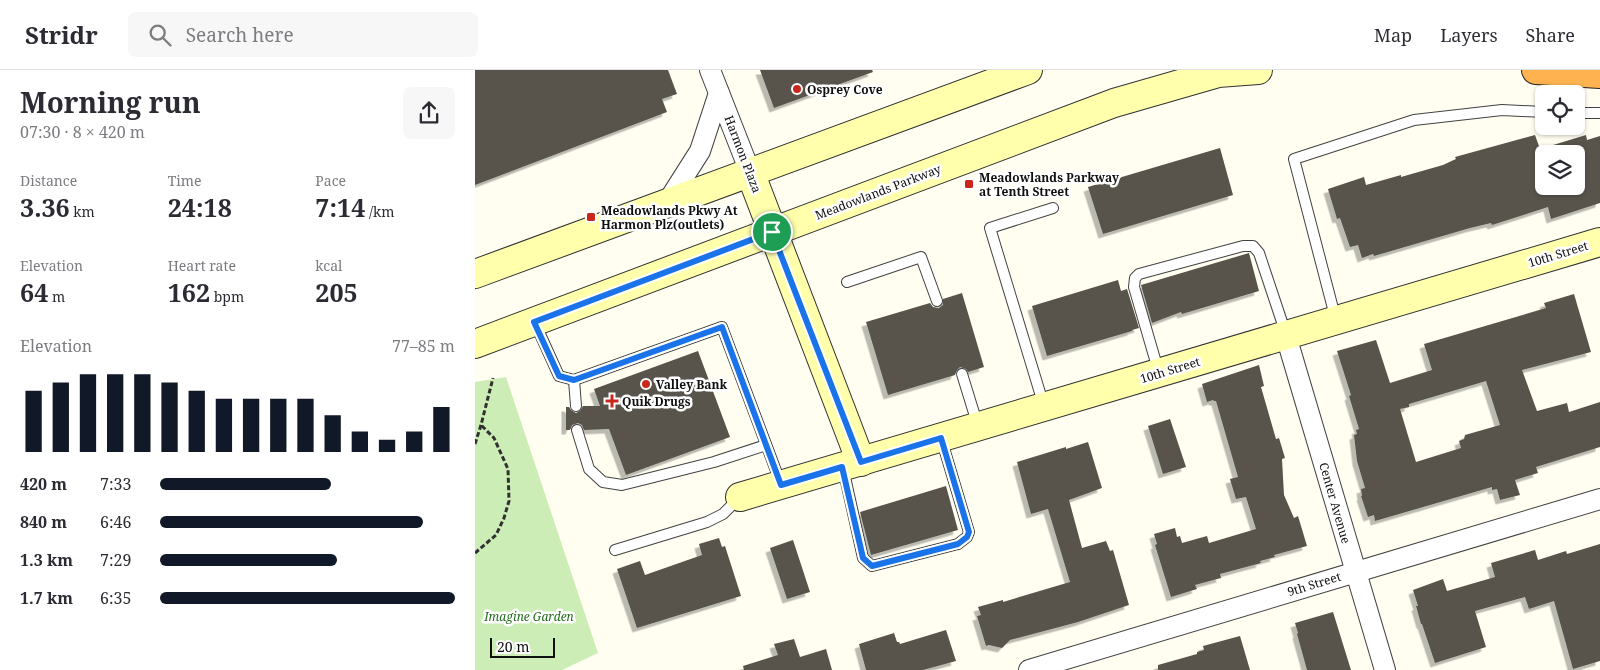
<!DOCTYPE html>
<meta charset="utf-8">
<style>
:root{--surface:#fff;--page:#f7f7f7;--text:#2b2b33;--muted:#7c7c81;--line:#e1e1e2;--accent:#111827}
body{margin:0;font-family:"Noto Serif",serif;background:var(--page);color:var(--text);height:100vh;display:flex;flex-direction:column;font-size:19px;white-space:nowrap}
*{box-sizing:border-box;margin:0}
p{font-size:16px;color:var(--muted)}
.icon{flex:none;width:28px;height:28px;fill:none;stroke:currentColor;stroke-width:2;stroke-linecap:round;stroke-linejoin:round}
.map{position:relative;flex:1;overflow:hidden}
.panel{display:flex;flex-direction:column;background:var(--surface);width:475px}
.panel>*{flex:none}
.tools{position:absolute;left:1060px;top:15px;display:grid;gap:10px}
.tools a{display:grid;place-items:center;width:50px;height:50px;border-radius:8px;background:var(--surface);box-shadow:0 1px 4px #0004;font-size:25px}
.scale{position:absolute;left:15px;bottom:12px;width:65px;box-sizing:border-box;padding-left:5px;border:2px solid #0f0f0f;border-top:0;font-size:14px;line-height:18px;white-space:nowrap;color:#0f0f0f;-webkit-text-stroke:4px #fff;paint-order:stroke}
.pin{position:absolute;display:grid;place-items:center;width:42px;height:42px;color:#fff;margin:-21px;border:2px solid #fff;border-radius:50%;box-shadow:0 1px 5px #0007}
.round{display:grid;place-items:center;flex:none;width:52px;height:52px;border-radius:8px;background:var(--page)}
.summary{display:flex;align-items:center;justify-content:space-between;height:85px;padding:0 20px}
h1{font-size:28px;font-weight:700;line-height:38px}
.metrics{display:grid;grid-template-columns:repeat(3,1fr);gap:8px;height:85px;padding:5px 20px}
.metrics div{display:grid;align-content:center}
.metrics b{font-size:25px;font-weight:700}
.metrics small{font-size:14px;font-weight:400}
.metrics p{font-size:14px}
.chart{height:140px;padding:10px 20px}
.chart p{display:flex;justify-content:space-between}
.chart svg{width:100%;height:90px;margin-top:5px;stroke:var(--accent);stroke-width:6}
ul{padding:0 20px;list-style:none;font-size:16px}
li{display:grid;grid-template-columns:80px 60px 1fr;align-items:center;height:38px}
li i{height:12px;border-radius:6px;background:var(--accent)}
header{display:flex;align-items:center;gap:30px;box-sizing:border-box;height:70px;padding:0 25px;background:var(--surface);border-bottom:1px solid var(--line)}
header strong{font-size:24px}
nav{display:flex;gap:28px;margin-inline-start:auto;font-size:18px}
.search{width:350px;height:45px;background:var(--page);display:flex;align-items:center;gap:12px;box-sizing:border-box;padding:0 18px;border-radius:8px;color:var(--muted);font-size:19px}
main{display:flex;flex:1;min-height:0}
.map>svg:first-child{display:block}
.green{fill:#cdedb7}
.building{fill:#59524b;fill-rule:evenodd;filter:url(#shadow)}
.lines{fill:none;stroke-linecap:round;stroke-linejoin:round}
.lane-casing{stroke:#424242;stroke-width:12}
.street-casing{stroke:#424242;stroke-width:22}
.secondary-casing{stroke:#313131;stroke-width:30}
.highway-casing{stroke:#202020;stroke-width:30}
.path{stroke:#313131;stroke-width:3;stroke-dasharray:5 2.5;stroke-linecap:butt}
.lane{stroke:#fff;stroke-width:10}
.street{stroke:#fff;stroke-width:20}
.secondary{stroke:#ffffac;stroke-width:28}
.highway{stroke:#feb350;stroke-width:28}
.route-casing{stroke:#fff;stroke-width:10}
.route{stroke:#1a73e8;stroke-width:6}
.poi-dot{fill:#ca271c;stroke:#fff;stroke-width:2}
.labels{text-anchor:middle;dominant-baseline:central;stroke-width:5;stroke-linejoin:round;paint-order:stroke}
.poi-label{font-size:12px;font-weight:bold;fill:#0f0f0f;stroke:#fff;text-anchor:start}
.street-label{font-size:12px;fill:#0f0f0f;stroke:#fff}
.park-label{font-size:12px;font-style:italic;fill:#226d1a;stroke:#fff}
</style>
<header>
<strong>Stridr</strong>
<div class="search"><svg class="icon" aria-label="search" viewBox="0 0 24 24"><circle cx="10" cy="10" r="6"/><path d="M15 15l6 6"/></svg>Search here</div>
<nav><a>Map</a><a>Layers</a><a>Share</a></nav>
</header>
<main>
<section class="panel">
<div class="summary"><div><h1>Morning run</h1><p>07:30 · 8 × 420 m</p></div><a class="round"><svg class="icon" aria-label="share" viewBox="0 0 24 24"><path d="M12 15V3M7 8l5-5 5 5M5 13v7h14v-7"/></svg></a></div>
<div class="metrics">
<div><p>Distance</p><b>3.36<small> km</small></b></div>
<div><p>Time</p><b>24:18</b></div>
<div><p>Pace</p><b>7:14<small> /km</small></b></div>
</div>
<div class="metrics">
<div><p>Elevation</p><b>64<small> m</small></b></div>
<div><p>Heart rate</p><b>162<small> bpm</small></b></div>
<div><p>kcal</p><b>205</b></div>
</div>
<div class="chart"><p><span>Elevation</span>77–85 m</p>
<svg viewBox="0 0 160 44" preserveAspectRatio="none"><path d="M5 44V14M15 44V10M25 44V6M35 44V6M45 44V6M55 44V10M65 44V14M75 44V18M85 44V18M95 44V18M105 44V18M115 44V26M125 44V34M135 44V38M145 44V34M155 44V22"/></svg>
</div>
<ul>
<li><b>420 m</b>7:33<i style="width:58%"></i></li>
<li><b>840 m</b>6:46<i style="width:89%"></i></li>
<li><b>1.3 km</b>7:29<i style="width:60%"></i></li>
<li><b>1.7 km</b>6:35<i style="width:100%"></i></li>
</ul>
</section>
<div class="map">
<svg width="1125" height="600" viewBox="0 0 1125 600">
<defs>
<filter id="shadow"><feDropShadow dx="-4.5" dy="4.5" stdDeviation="0" flood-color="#0004"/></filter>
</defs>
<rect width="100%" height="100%" fill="#fffef1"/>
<polygon class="green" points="31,307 123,583 87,600 0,600 0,312"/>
<g class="building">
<polygon points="0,0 193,0 202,24 187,29 192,42 0,115"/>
<polygon points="285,0 397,0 398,2 299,38"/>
<path d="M1060,65L1065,79L1111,65L1112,70L1125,66V133L1076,149L1073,137L1017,155L1016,153L995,158L899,186L898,184L887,188L883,175L875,177L865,148L862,149L853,119L889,107L891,115L926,105V107L968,95L981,89L980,87ZM1069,84H1101V116H1069Z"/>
<polygon points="745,78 758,125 628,164 613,117"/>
<polygon points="774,183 784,221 707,244 706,242 677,253 666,215"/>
<polygon points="643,210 646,221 652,219 664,258 657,260 657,261 572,286 557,236"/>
<polygon points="487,223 509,297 493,302 491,299 485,297 482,300 480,305 413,325 391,252 455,233 458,237 464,238 468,235 468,229"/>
<path d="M1099,224L1116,282L1047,300L1062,341L1092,333L1094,342L1125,332V377L1061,397L1063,403L1040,410L1045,425L1025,430L1022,419L1017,420V417L900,451L899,445L893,447L886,426H887L886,419L890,418L882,391L879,365L882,364L881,360L884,359L874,326L876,325L862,281L901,270L915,313L957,300L949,274L1071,238L1069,233ZM1011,311L1025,355L990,365L989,369L984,371L986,378L941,392L925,339L934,337V334Z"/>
<polygon points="223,281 255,367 151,405 134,359 109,360 107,355 103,353 97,355 95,360 91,360 91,337 94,337 96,340 101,343 105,341 108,336 125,336 119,319"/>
<polygon points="784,295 789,316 786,317 801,369 804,368 810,388 807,389 809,425 819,448 823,446 832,476 799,485 800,487 785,491 786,493 745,504 746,508 720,515 722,519 696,527 680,475 682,474 679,464 700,458 702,467 705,466 707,473 732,466 734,473 781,459 771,427 761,429 755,409 763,407 741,331 739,331 738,330 732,332 727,314"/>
<polygon points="695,349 711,397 688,404 673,356"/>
<polygon points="613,372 627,418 594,430 607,478 631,471 635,481 638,480 654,535 603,552 535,570 527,578 514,575 511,576 502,546 506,545 503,537 528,530 528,532 595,512 573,439 556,444 542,392 591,377 591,379"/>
<polygon points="471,416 483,460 396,485 385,442"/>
<polygon points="244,468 247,477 250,476 266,526 162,558 142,499 165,491 170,505 227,485 224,474"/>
<polygon points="318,470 335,522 312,529 295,478"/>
<polygon points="1125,474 1125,591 1098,599 1079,531 1054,539 1050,527 1000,541 1011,577 960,593 947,554 946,554 941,536 943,536 938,520 968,509 972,521 1020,507 1016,493 1060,480 1063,490 1091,481 1092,484"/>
<polygon points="858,542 876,600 832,600 822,564 823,563 820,553"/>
<polygon points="471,560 481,591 448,600 391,600 384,574 419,563 422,572 424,572 425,574"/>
<polygon points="765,566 775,600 683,600 683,595 722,584 722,582 729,580 728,576"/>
<polygon points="319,569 325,587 351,579 357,600 269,600 268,596 303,585 299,574"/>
</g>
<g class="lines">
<defs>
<g id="lane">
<polyline points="1101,43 1125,43"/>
<polyline points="372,212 446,187 462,231"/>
<polyline points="861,250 819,89 939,50 1027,40 1069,42"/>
<polyline points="60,253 84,306 99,310 247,257 306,414"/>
<polyline points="684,303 659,217 660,208 664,204 768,176 778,176 784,183 811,264"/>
<polyline points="487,304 503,356"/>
<polyline points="99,310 101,336"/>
<polyline points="569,336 515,158 578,138"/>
<polyline points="102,360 114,399 128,412 147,415 239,392 291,375"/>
<polyline points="368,398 388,488 397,496 483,474 492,467 494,462 466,368"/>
<polyline points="140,480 232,452 248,444 264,428"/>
</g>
<g id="street">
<polyline points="235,0 275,102"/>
<polyline points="192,133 225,81 244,23"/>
<polyline points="811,266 910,600"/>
<polyline points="554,600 1125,429"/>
</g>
<g id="secondary">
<polyline points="275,102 386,392"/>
<polyline points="0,204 553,0"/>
<polyline points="0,274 639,33 743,3 783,0"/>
<polyline points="265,427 1125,172"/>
</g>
<polyline id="highway" points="1061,0 1125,4"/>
</defs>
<use href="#lane" class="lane-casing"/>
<use href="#street" class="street-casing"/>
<use href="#secondary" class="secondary-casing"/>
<use href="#highway" class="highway-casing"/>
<g class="path">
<polyline points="0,374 6,355 18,308"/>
<polyline points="0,483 21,465 29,448 34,431 33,399 19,368 6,355"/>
</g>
<use href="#lane" class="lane"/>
<use href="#street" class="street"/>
<use href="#secondary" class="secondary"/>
<use href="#highway" class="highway"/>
</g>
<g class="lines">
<defs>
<polygon id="route" points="297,162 386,392 466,368 494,462 492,467 483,474 397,496 388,488 367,397 306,415 247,257 99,310 84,306 59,252"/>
</defs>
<use href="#route" class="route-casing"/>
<use href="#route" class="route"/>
</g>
<g class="poi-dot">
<circle cx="322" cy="19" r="5"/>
<rect x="489" y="109" width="10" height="10" rx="2.5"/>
<rect x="111" y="142" width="10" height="10" rx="2.5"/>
<circle cx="171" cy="314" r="5"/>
<path d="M134.5 323.5h5v5h5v5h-5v5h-5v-5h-5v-5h5z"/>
</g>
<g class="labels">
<g class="poi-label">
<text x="332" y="19">Osprey Cove</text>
<text x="504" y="107">Meadowlands Parkway<tspan x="504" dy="14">at Tenth Street</tspan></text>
<text x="126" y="140">Meadowlands Pkwy At<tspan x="126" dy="14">Harmon Plz(outlets)</tspan></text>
<text x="181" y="314">Valley Bank</text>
<text x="147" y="331">Quik Drugs</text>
</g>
<g class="street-label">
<text transform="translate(268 84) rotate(69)">Harmon Plaza</text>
<text transform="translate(403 122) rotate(-21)">Meadowlands Parkway</text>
<text transform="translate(1083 184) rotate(-17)">10th Street</text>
<text transform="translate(695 300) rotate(-17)">10th Street</text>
<text transform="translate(860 433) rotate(74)">Center Avenue</text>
<text transform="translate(839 514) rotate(-17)">9th Street</text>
</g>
<g class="park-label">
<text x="54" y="546">Imagine Garden</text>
</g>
</g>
</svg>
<div class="tools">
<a><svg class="icon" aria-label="locate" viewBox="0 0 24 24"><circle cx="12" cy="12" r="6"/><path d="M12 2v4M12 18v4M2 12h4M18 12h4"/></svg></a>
<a><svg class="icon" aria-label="layers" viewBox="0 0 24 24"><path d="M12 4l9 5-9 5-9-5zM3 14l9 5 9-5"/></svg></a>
</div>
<div class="scale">20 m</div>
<div class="pin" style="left:297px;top:162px;background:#1e9e55"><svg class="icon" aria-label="arrive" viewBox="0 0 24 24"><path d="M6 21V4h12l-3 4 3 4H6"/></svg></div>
</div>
</main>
